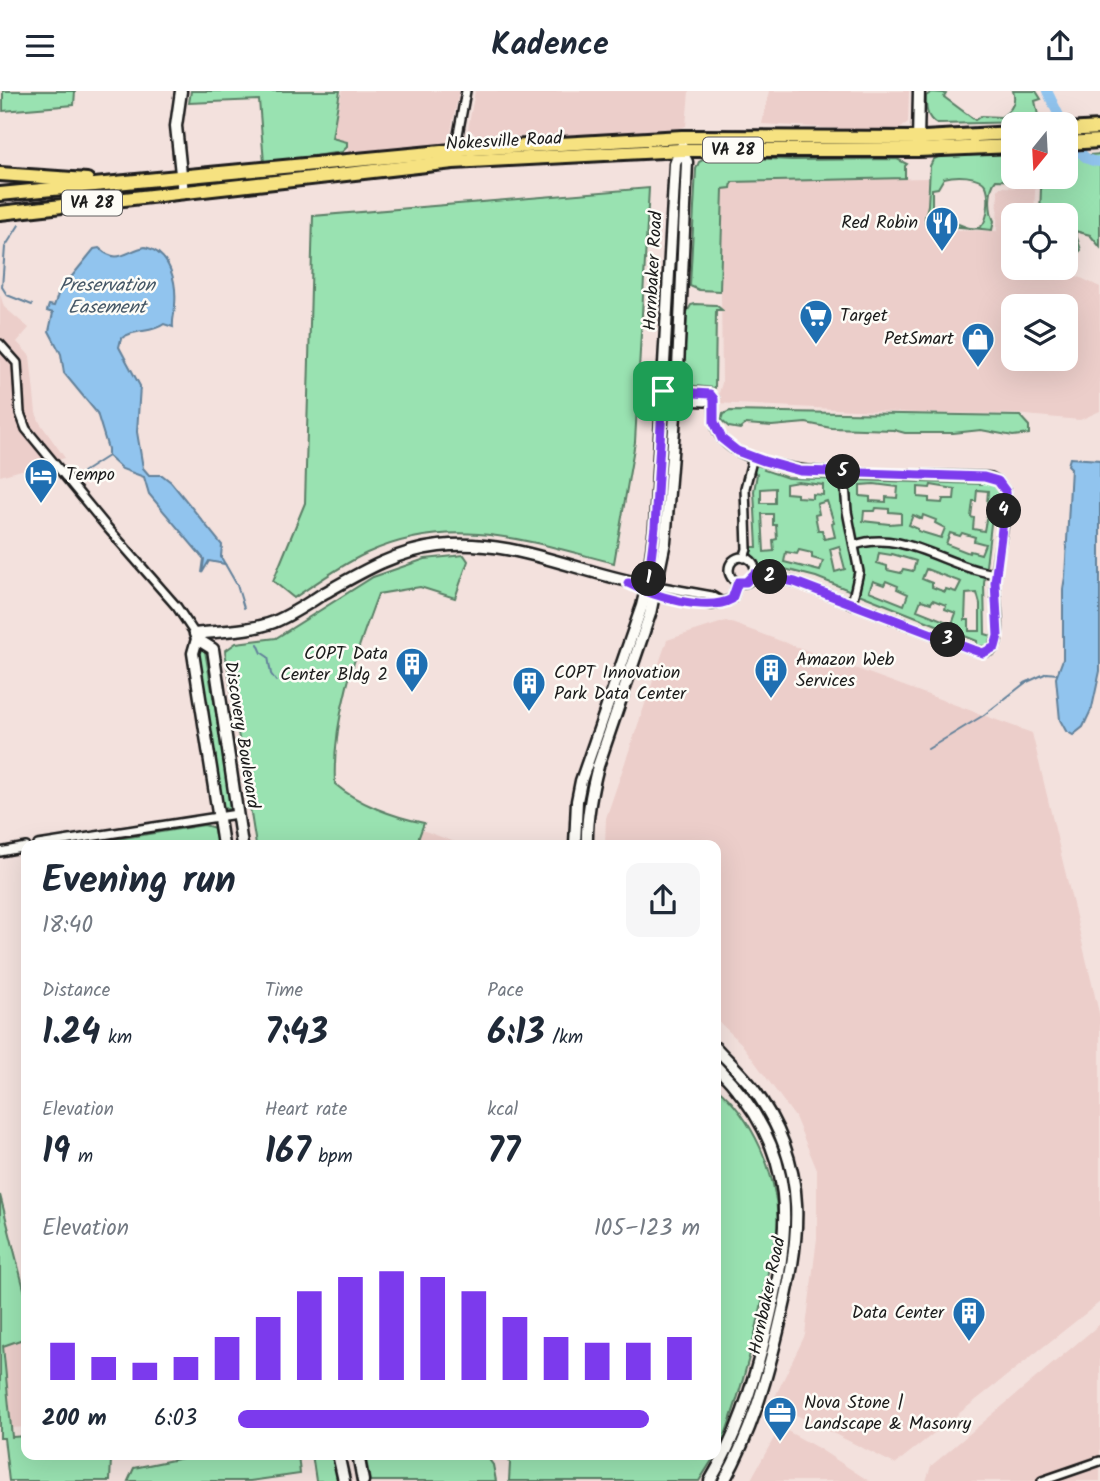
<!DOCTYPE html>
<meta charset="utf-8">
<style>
:root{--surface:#fff;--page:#f6f6f7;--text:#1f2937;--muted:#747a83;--accent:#7c3aed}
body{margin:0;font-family:Kalam,sans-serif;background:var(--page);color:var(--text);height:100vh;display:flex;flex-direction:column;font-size:26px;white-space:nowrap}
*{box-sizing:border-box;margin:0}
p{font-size:23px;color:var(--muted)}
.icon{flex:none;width:38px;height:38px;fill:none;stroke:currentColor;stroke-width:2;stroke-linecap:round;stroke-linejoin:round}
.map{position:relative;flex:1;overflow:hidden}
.details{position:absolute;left:21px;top:749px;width:700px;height:620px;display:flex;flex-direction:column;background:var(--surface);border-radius:14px;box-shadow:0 7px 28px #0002}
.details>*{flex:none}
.needle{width:46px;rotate:198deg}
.tools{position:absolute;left:1001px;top:21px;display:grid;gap:14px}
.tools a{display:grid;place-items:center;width:77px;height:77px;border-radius:14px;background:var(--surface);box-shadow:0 7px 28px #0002;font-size:35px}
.pin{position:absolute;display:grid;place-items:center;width:60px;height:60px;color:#fff;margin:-30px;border-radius:14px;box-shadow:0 4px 10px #0006}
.km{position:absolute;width:35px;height:35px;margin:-18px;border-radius:50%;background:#222;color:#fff;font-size:19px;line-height:35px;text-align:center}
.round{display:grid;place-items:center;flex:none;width:74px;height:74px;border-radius:14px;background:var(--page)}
.summary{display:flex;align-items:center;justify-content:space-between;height:119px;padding:0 21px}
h1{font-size:38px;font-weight:600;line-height:52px}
.metrics{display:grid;grid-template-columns:repeat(3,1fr);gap:10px;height:119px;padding:7px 21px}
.metrics div{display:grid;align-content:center}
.metrics b{font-size:35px;font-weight:600}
.metrics small{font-size:19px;font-weight:400}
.metrics p{font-size:19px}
.chart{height:196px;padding:14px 21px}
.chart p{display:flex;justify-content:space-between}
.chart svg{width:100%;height:126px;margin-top:7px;stroke:var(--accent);stroke-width:6}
ul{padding:0 21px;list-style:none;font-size:23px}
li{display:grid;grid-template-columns:112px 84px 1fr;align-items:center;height:52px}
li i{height:18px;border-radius:9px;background:var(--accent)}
header{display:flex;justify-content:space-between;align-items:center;height:91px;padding:0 21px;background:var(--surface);font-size:32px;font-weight:600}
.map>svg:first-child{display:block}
.built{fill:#ecceca;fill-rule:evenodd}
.green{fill:#99e2b1;stroke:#5a7f66;stroke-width:2;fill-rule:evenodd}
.water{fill:#91c4ee;stroke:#62819a;stroke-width:2}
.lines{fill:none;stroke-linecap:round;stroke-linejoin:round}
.stream{stroke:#62819a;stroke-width:2}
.river{stroke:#91c4ee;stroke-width:10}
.street-casing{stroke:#1c1c1c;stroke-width:12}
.secondary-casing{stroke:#1c1c1c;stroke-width:15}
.highway-casing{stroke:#1c1c1c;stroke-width:18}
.street{stroke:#fdfcf7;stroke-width:7}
.secondary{stroke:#fdfcf7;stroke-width:10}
.highway{stroke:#f6e281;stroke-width:12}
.route-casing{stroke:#fff;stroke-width:14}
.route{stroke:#7c3aed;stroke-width:9}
.labels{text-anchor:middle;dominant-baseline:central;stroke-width:5;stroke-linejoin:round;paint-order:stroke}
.shield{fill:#fdfcf7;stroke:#605f5e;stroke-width:2}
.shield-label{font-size:16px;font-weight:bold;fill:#1c1c1c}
.street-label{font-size:18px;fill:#1c1c1c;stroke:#fdfcf7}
.poi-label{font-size:18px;fill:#1c1c1c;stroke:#fdfcf7;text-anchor:start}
.water-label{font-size:19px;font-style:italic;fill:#455766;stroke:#fdfcf7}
</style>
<header><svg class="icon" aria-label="menu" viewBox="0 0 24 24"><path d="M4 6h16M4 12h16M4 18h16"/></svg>Kadence<svg class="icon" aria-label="share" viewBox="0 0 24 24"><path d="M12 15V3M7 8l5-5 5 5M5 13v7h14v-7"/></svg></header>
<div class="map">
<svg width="1100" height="1390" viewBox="0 0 1100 1390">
<rect width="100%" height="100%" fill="#f3e1dd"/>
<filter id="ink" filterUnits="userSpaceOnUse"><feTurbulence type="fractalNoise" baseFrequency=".0143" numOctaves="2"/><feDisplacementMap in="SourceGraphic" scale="14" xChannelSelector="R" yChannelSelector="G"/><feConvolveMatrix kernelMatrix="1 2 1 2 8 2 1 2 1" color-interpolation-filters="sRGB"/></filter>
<g filter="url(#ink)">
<g class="built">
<polygon points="342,0 459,0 450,45 445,53 348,63 348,51 332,47"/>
<polygon points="475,0 689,0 686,35 668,41 480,47 468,38"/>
<polygon points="769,0 909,0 908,32 895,41 762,33"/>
<path d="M928,87L927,115L923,130L929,138L997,140L998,99L1000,96L1032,97L1035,99L1034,124H1013V177H1060L1100,196V320L1080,329L1015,323L916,322L716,312L722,292L721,199L724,91ZM1013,215H1066V268H1013Z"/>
<polygon points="0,203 4,216 29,237 17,251 30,265 36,322 40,332 65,367 0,385"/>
<polygon points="726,530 1032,642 1100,926 1100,1211 895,1373 772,1312 805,1244 817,1147 817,1079 795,1026 741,952 716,928 716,754 605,754 606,727 667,549"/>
<polygon points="422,739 463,754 416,754"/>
<polygon points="1100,1233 1100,1390 926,1390 931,1375"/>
<polygon points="26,1247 26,1336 11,1337 3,1254"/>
<polygon points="780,1336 818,1357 869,1390 750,1390"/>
</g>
<g class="green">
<polygon points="3,0 75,0 74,14 3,20"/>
<polygon points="191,0 340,0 332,47 347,51 347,56 342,61 264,72 259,9 189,12"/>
<path d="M1013,0H1036L1041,8L1035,10L1038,24L1036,28L1027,31L937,33C925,27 926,13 926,5L932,1L944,2L946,3L944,6L975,29L981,25L1001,26C1011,20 1017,12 1013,0Z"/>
<path d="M1013,62V86H1066V66L1100,63V156L1090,144L1075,140L1081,159L1079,161L1070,159L1066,152V124H1040L1041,97L1034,90L996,89C988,98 989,120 994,130L992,139L950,135L951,131C960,132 969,140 978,137C989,134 990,104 986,95C979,83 955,84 944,87L938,97L932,98V130L937,132L933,138L925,131V126L928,114L930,75L933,69L942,64Z"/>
<polygon points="710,65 792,69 897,68 907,73 905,75 905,87 732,91 731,97 723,98 720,200 699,199 690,195 696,78 699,71"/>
<path d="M649,97L635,351L614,472C528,450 453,423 367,462C341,474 318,491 294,507L273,490L305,412L313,125Z"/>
<polygon points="695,213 716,214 722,219 716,219 715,297 686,294 683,287 687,221 691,214"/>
<polygon points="730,320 1020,325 1029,335 1029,343 1013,345 981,339 953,342 905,342 894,339 831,337 806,332 772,335 746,333 740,338 729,336 721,329 723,323"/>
<path d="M761,372L766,374L764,379L788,387L982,393L984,389C994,389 1000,396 1000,406L994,408L984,492L985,543L992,545L988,555H977V550L816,486L769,474L767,480C757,477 751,466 750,456H757L754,400L757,383L753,381L754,376ZM798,391L823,394V404L812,403V407L797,406V403L786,402V393ZM874,393L898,396L897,407L886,406V411L870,410V406L860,405V394ZM931,394L955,398L954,408H943L942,412L929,411V407L918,406V396L930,397ZM775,397V412H761V398ZM977,399L988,400L987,412H989L984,440L973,438L974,427L971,426L973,410H976ZM827,410L834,432L832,433L835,446L824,448L822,439H818L815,424L819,423L817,413ZM876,417L889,418V421L901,422V432L889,433L863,430L864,420H875ZM762,423H773V434H776L777,448L773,449L774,460L764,461ZM913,424L922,428L923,424L936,429L935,432L945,437L941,447L918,440V438L909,434ZM950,442L960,445L962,442L975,446L974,450L985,453L981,463L970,460L969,462L946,453ZM839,455L845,478L835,481L830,458ZM799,459L812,462V467L823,470L820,480L784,471L786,461L797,463ZM879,462L891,464L892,463L916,470L913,480L903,478L901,482L887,479V475L877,472ZM926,478L961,491L956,501L946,498L945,501L932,496V492L922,488ZM873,490L884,494L886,490L898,495L897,498L908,503L904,514L869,500ZM977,502L980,513V540H969V529H965L966,503ZM921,509L931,512L933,509L946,514L945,518L956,522L952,533L917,519Z"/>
<path d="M464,464L468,470L455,507L420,496L378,503C355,564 332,627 335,693C358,713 394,726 424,732L416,754H256L225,560L236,552L276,547L373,486L425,468Z"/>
<polygon points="202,555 205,560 231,707 229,718 226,718 221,714 197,560"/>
<polygon points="204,734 215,737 219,754 97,754 99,751"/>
<path d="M716,996C753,1027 776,1081 778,1129C778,1144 772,1161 769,1176C758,1237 743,1295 722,1353L716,1363Z"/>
<polygon points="0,1104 26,1206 26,1247 3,1255 12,1346 26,1345 26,1363 108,1363 111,1368 110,1390 9,1390 4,1347 0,1347"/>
<polygon points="202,1363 298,1363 300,1383 250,1390 128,1390 134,1377"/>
<polygon points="312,1363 335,1363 340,1390 316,1390"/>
<polygon points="365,1363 485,1363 493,1374 496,1390 370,1390"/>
<polygon points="505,1363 716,1363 699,1390 509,1390 510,1372"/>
</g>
<g class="water">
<path d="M145,156C170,161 177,191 175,214C175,222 172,228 173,236L164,233C151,243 134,237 121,248L119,256L140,295L137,341L143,377L149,384H162L171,391L222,454L221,466L225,473L209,470L202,482L204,468L149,403L144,386L122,378L108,365V358L97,322L64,282L61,263L49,240L53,222L47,220L49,214L54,215L59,201L94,158L99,157C118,175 127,159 145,156Z"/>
<polygon points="1070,367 1100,369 1100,580 1092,617 1083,636 1073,644 1066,640 1060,629 1056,587 1063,568 1063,498 1065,486 1071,377 1068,374"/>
</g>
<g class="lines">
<g class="stream">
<polyline points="19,134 5,156 2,196 7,204 32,214"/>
<polyline points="83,381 108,365"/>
<polyline points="225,473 237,494 244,517"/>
<polyline points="258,553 262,562 268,566 271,583 276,590"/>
<polyline points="928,658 984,624 1025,592 1047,582 1057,583"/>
</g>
<g class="river">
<polyline points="1047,0 1063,33"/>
<path d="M1070,45C1078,58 1083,71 1100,71"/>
</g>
<defs>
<g id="street">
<polyline points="455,60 466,0"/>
<polyline points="0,253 17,272 20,322 26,338 106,435 177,516 195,543"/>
<polyline points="663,300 708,302 714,308"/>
<path d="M714,308C713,324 713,341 727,353C773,393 928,381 991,386L998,390L1006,401C1008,431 995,462 995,493C995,507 1003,545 994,557C989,563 981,561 974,559L795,491L754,483"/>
<polyline points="662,309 705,311 714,308"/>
<polyline points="844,381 847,420 859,481 852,512"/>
<path d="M855,454C902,437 950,478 996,483"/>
<circle cx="742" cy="479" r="13"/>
<polyline points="744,467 747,458 745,397 753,366"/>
<polyline points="657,495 712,505 722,511"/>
<polyline points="656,504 712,514 732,508 738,491"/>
<polyline points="38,754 237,723"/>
<polyline points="0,761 26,756"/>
<polyline points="1042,1390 1100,1370"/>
</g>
<g id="secondary">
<polyline points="181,0 176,35 183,102"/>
<polyline points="918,52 919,0"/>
<polyline points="197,548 213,558 242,754"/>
<path d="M223,754L193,562L197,548L195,543C221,540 250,540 274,531C291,524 306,514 321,504C358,483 395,460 439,455C513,446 582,484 653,495"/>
<polyline points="575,754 577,710 581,690 642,515 648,490 655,436 675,73 682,55"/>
<path d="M587,754C586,727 591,702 598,675L650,523L665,451L677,300L687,71L681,59"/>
<path d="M716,957C728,970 741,982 752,996C813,1077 800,1149 778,1240C765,1293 751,1342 724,1390"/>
<polyline points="338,1363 344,1390"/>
<polyline points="358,1363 363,1390"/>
<path d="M710,1390C737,1345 752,1297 765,1246C792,1137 802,1062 716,975"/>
</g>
<g id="highway">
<polyline points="1066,39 1100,37"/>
<polyline points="1066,52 1100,50"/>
<polyline points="0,83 87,89"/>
<polyline points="0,103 473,58 682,46 924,47 1013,42"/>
<polyline points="0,122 453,71 681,59 918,59 1013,55"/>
</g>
</defs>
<use href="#street" class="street-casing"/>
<use href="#secondary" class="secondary-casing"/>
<use href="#highway" class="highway-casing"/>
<use href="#street" class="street"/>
<use href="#secondary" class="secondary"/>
<use href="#highway" class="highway"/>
</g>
</g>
<g class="lines" filter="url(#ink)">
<defs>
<path id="route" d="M663,300L710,303L714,308V331L722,348L737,360L764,370L800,380L984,386L998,390L1006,401V407L995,491L998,545L995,556L983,562L974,559L795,491L754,483L746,491H738L732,508C707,522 653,505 628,492L648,494V490L655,436Z"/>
</defs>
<use href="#route" class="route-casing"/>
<use href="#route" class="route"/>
</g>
<defs>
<symbol id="restaurant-pin" viewBox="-11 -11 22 30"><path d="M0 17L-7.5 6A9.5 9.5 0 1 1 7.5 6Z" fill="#1f6fb2" stroke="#fdfcf7"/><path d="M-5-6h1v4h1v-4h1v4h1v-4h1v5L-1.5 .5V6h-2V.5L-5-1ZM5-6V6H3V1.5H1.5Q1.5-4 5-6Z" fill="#fff"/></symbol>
<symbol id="supermarket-pin" viewBox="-11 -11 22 30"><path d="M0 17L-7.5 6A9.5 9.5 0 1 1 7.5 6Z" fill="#1f6fb2" stroke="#fdfcf7"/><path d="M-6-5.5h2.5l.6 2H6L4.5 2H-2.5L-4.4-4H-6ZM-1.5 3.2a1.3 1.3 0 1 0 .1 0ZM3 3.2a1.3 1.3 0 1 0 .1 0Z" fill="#fff"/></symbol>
<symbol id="shop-pin" viewBox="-11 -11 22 30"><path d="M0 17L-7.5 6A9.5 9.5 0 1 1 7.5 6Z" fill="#1f6fb2" stroke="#fdfcf7"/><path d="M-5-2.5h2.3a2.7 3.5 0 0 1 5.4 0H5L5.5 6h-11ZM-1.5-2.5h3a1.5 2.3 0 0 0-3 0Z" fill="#fff"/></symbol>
<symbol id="hotel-pin" viewBox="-11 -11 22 30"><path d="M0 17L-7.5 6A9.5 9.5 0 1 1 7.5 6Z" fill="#1f6fb2" stroke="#fdfcf7"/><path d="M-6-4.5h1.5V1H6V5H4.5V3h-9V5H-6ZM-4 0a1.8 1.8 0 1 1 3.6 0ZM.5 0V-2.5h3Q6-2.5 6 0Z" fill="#fff"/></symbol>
<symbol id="building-pin" viewBox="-11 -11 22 30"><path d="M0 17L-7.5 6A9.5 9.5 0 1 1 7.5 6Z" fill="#1f6fb2" stroke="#fdfcf7"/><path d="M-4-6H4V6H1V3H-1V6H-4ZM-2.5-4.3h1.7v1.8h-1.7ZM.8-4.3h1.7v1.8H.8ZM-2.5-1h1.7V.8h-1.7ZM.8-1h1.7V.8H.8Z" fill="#fff"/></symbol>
<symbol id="office-pin" viewBox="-11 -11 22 30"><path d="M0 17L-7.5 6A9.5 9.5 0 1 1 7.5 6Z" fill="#1f6fb2" stroke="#fdfcf7"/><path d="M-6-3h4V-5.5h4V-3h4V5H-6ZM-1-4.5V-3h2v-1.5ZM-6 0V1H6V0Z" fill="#fff"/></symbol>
</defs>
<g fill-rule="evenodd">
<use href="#restaurant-pin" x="923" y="113" width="38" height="52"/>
<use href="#supermarket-pin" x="797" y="206" width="38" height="52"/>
<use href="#shop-pin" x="959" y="229" width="38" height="52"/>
<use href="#hotel-pin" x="22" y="365" width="38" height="52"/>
<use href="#building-pin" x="393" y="554" width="38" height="52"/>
<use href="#building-pin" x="752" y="560" width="38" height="52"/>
<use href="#building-pin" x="510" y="573" width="38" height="52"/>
<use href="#building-pin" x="950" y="1203" width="38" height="52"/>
<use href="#office-pin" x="761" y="1303" width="38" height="52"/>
</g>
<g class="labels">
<g class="shield">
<rect x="703" y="46.5" width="60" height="25" rx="5"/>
<rect x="62" y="99.5" width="60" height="25" rx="5"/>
</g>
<g class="shield-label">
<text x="733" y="59">VA 28</text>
<text x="92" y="112">VA 28</text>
</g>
<g class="street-label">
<text transform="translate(504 51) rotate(-3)">Nokesville Road</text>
<text transform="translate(654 180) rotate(-87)">Hornbaker Road</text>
<text transform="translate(241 644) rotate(81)">Discovery Boulevard</text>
<text transform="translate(768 1205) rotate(-78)">Hornbaker Road</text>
</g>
<g class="poi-label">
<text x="918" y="132" text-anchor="end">Red Robin</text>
<text x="840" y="225">Target</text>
<text x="954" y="248" text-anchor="end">PetSmart</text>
<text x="66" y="384">Tempo</text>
<text x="388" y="563" text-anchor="end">COPT Data<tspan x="388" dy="21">Center Bldg 2</tspan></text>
<text x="796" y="569">Amazon Web<tspan x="796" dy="21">Services</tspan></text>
<text x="554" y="582">COPT Innovation<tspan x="554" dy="21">Park Data Center</tspan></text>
<text x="944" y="1222" text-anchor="end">Data Center</text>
<text x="804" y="1312">Nova Stone |<tspan x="804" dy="21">Landscape &amp; Masonry</tspan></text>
</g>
<g class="water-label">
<text x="107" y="195">Preservation<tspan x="107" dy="22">Easement</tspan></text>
</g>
</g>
</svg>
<div class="tools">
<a><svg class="needle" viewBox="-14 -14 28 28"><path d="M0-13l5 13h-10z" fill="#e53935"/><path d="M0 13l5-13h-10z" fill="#747a83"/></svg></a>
<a><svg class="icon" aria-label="locate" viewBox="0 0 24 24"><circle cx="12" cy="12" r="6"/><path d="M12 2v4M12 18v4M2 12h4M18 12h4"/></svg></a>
<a><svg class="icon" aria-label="layers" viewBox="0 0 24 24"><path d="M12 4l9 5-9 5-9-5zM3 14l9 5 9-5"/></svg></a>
</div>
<div class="pin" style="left:663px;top:300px;background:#1e9e55"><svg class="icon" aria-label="arrive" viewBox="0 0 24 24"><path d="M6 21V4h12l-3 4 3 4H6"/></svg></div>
<b class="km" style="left:649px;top:488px">1</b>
<b class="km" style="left:770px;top:486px">2</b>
<b class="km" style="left:948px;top:549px">3</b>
<b class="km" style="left:1004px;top:420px">4</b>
<b class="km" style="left:843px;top:381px">5</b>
<section class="details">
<div class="summary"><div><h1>Evening run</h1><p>18:40</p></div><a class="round"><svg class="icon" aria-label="share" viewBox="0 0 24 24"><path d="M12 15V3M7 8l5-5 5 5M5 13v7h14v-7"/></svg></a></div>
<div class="metrics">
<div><p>Distance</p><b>1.24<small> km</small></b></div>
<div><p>Time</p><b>7:43</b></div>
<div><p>Pace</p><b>6:13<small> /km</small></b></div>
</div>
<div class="metrics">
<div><p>Elevation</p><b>19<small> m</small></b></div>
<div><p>Heart rate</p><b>167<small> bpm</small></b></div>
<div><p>kcal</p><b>77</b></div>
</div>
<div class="chart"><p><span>Elevation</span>105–123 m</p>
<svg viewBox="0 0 160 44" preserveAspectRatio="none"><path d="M5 44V31M15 44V36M25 44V38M35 44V36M45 44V29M55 44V22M65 44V13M75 44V8M85 44V6M95 44V8M105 44V13M115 44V22M125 44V29M135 44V31M145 44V31M155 44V29"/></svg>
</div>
<ul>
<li><b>200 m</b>6:03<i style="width:89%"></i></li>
</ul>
</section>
</div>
